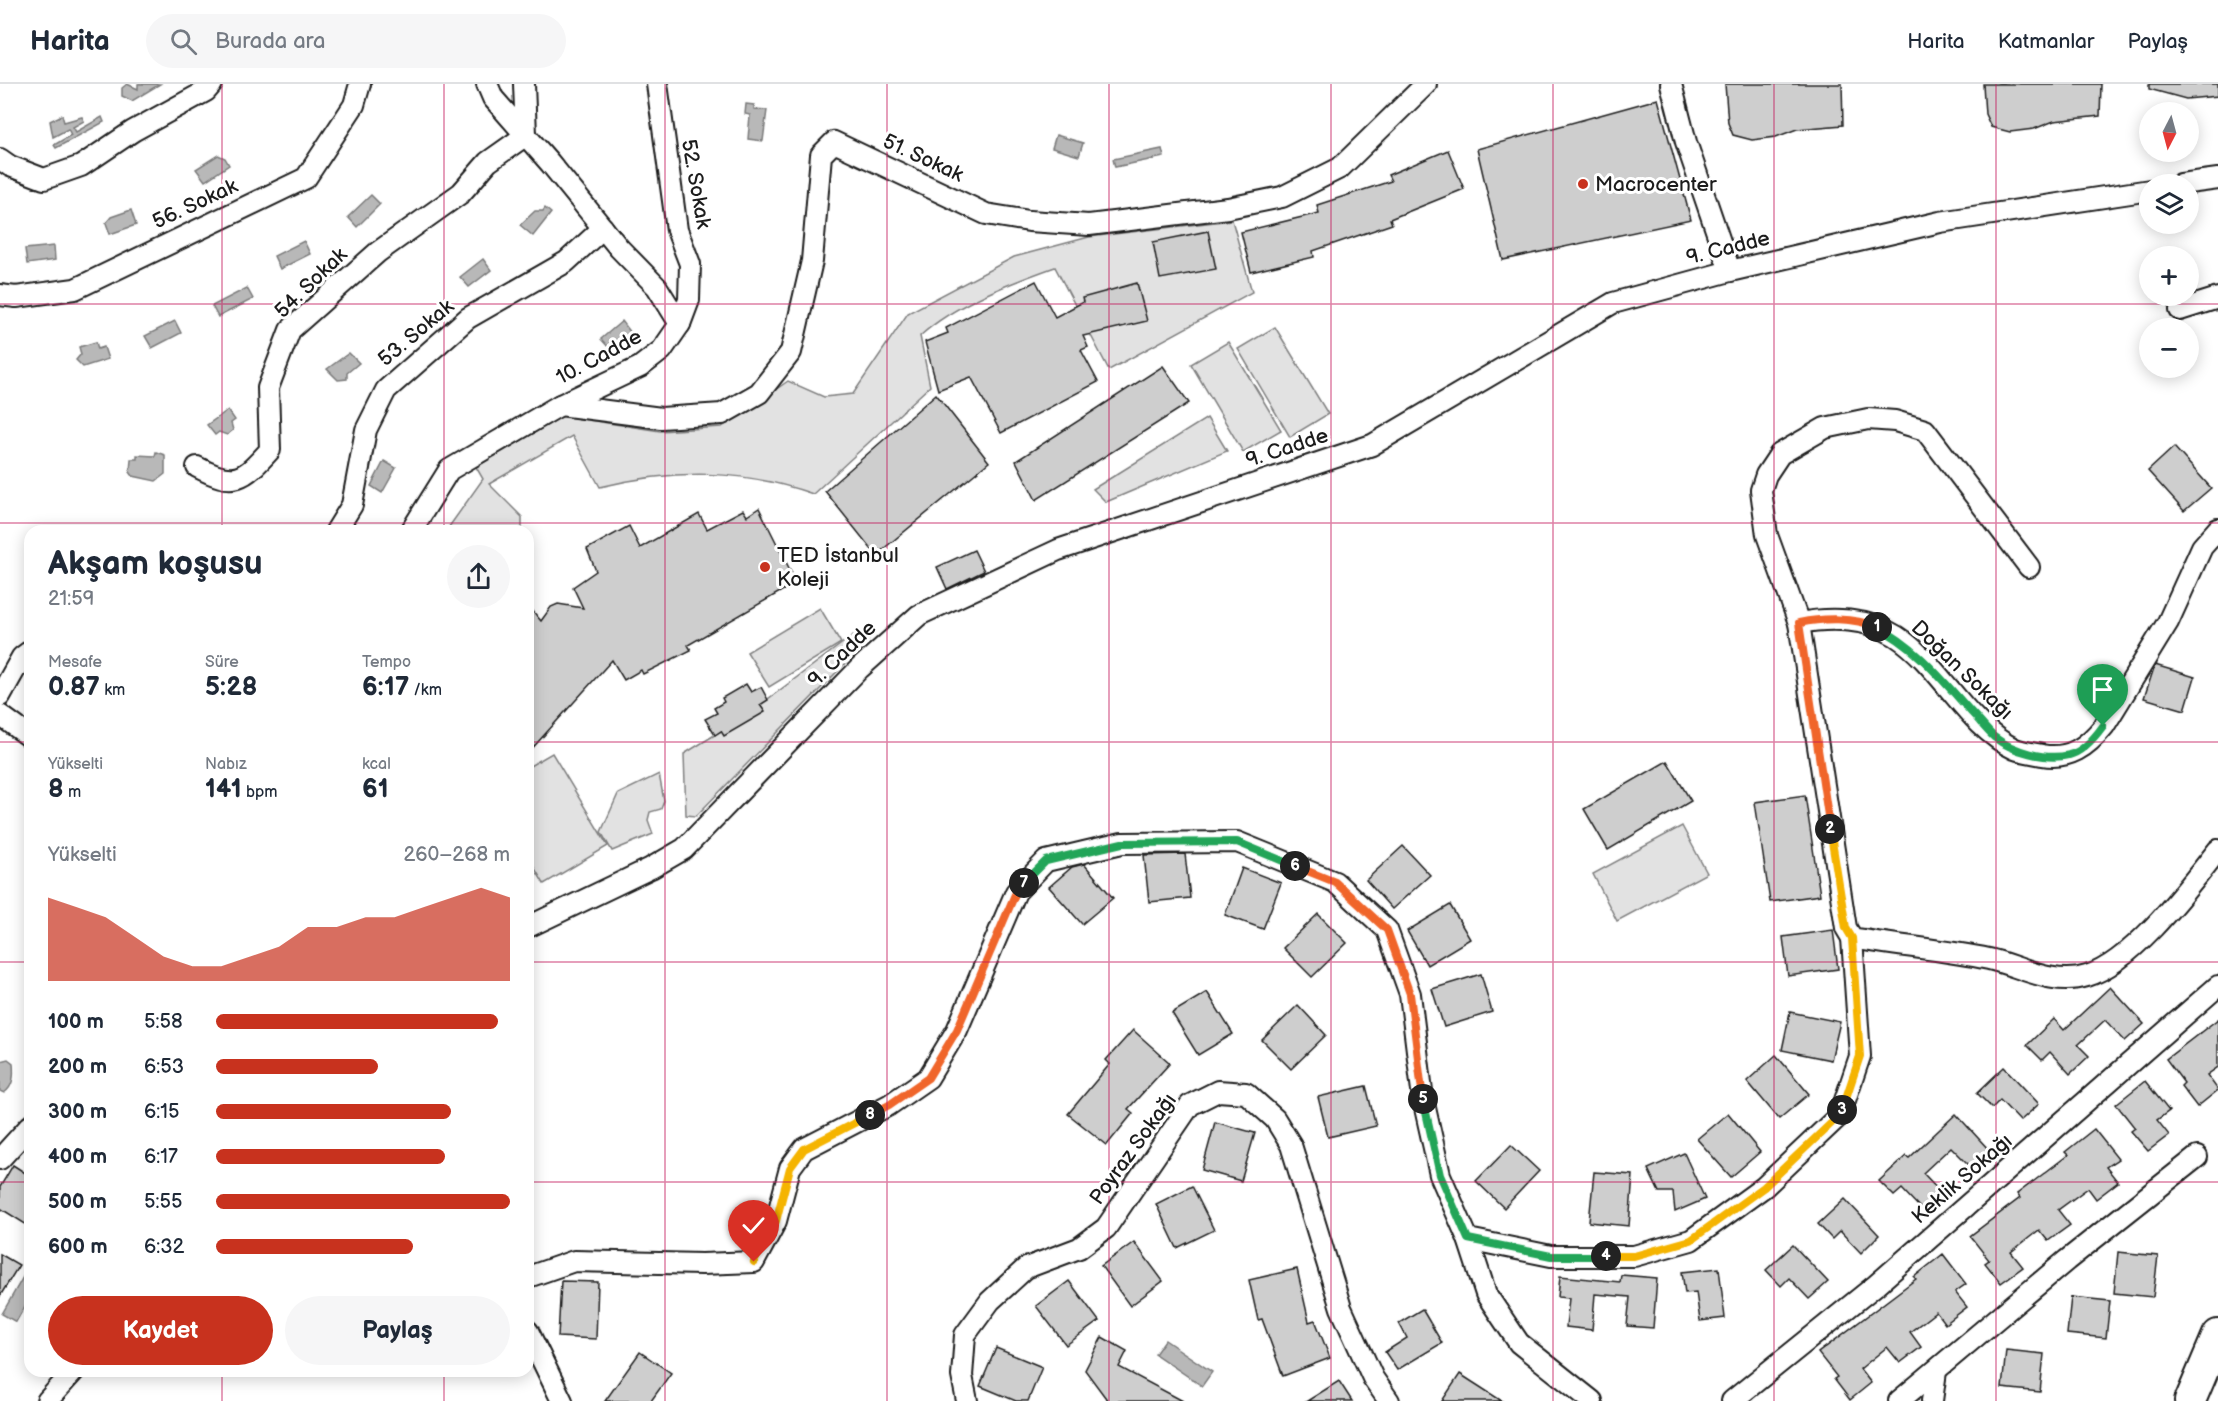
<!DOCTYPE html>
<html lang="tr">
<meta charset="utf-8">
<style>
:root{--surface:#fff;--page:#f6f6f7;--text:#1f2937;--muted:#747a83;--line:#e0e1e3;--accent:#c8321e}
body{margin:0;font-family:"Balsamiq Sans",sans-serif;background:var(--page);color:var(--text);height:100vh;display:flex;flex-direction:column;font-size:22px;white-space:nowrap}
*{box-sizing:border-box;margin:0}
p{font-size:20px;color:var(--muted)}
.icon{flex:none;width:33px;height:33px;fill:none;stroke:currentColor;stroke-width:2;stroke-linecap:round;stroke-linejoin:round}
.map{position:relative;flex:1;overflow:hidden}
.sheet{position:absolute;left:24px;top:441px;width:510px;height:852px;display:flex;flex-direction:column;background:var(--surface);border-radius:18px;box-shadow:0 3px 15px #0003}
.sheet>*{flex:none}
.needle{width:39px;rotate:186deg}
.tools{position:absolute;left:2139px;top:18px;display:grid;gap:12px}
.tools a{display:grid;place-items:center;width:60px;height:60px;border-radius:50%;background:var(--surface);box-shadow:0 3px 15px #0003;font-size:30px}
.pin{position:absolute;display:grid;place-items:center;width:51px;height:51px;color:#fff;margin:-62px -26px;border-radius:50% 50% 50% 0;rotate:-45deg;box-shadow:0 0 6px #0007}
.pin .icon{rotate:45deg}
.km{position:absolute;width:30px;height:30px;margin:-15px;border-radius:50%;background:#222;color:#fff;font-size:16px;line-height:30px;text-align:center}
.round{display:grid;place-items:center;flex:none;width:63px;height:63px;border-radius:32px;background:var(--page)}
.overview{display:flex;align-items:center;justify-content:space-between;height:102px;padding:0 24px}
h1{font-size:33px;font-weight:700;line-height:45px}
.figures{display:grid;grid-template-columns:repeat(3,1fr);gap:9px;height:102px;padding:6px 24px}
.figures div{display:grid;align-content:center}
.figures b{font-size:26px;font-weight:700}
.figures small{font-size:16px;font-weight:400}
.figures p{font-size:16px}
.chart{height:168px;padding:12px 24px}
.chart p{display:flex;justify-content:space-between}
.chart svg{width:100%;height:108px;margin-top:6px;fill:var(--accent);opacity:.7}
.primary-button{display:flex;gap:12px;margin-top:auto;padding:12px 24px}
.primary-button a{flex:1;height:69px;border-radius:36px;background:var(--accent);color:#fff;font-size:24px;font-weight:700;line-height:69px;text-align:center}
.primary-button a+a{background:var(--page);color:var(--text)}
ul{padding:0 24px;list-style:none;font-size:20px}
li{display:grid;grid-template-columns:96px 72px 1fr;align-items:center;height:45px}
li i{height:15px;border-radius:8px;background:var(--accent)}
header{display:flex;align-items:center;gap:36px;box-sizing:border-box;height:84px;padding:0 30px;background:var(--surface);border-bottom:2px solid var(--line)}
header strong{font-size:28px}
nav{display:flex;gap:33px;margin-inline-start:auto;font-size:21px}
.search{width:420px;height:54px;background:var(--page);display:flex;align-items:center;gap:15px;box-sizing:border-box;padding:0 21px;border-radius:33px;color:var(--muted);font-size:22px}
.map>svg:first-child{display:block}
.green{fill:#e2e2e2;stroke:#7f7f7f;stroke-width:1.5}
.water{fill:#b8b8b8;stroke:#7a7a7a;stroke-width:1.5}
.building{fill:#cecece;stroke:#1c1c1c;stroke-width:1.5}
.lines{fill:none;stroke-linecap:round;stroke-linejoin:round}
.minor-casing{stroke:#1c1c1c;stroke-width:24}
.highway-casing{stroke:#1c1c1c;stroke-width:34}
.minor{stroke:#fff;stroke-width:20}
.highway{stroke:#fff;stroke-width:30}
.split-1-casing{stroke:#fff;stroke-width:12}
.split-2-casing{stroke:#fff;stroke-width:12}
.split-3-casing{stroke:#fff;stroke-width:12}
.split-4-casing{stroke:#fff;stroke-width:12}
.split-5-casing{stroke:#fff;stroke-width:12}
.split-6-casing{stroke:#fff;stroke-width:12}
.split-7-casing{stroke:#fff;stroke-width:12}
.split-8-casing{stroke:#fff;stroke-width:12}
.split-9-casing{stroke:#fff;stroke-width:12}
.split-1{stroke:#22a559;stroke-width:8}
.split-2{stroke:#f0652b;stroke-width:8}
.split-3{stroke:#f5b400;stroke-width:8}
.split-4{stroke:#f5b400;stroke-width:8}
.split-5{stroke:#22a559;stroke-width:8}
.split-6{stroke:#f0652b;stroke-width:8}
.split-7{stroke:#22a559;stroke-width:8}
.split-8{stroke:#f0652b;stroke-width:8}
.split-9{stroke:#f5b400;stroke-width:8}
.grid{fill:none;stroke:#c2185b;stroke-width:1.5;stroke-opacity:0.55}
.poi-dot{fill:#c8321e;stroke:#fff;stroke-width:2}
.labels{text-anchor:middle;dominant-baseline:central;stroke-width:6;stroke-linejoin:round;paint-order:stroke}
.street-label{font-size:21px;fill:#1c1c1c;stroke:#fff}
.poi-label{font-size:21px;fill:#1c1c1c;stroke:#fff;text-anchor:start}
</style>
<header>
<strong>Harita</strong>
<div class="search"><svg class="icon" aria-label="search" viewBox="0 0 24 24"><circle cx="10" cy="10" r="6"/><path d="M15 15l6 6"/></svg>Burada ara</div>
<nav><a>Harita</a><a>Katmanlar</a><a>Paylaş</a></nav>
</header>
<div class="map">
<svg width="2218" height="1317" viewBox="0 0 2218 1317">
<rect width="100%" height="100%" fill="#fff"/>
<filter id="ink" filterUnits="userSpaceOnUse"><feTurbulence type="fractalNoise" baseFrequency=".0167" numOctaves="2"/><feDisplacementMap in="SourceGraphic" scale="12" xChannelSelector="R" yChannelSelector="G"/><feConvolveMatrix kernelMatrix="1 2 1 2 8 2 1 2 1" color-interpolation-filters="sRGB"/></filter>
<g filter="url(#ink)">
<g class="green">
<path d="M1232,136L1252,208L1109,286L1055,183C1010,199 955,220 920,252L930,302L813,410C742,385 674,385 600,403L572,352L489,400L522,433V447H446L483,395L476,383L562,332L660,347L722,343L788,297L824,313L853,310L908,229L1014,173L1089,153Z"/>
<polygon points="1275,243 1328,330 1290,353 1238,265"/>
<polygon points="1228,258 1281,346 1243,368 1191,280"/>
<polygon points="1207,334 1227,367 1106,418 1093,405"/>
<polygon points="820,524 841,559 769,603 747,568"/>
<polygon points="856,549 869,555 696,732 686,731 684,670 721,647 764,627 760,621"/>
<polygon points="552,669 608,762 544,800 528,773 528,683"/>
<polygon points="659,690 664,717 661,725 650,728 648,736 653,750 612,767 601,748 618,710"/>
<polygon points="1682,742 1707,789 1617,837 1593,790"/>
</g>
<g class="water">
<polygon points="127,0 138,5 138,0 160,0 132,17 122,12 122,4"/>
<polygon points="746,20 754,21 754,25 767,26 763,57 748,55 750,31 745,30"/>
<polygon points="62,31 64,38 82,33 84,37 73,43 76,48 102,33 104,38 56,64 54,61 71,51 68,45 53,53 50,37"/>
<polygon points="1056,51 1083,59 1079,72 1052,64"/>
<polygon points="1162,65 1164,73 1115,83 1113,75"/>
<polygon points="218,71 225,74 229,81 205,97 196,85"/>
<polygon points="371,111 380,120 357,143 348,133"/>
<polygon points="545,124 551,129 533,152 520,141 535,127 543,127"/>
<polygon points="131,126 136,141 110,150 106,139 111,133"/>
<polygon points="304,157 310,170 280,185 274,172"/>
<polygon points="54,162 55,176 27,180 25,165"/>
<polygon points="483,175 491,186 469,203 460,193"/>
<polygon points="247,204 253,215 218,233 212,222"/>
<polygon points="175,237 181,249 152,264 145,252"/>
<polygon points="622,237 631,249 611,266 601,255"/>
<polygon points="96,258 98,265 104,263 108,275 83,283 76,276 81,270 79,263"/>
<polygon points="349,269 359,279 347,289 347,295 338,296 327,285"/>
<polygon points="228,326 235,336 231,339 233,346 227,351 219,348 215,351 207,341"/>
<polygon points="156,368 165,371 165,390 156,397 133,392 130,388 131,375 137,375 137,371 155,372"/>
<polygon points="384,377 396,384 382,409 371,402"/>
<path d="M8,975L13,979C14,991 14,1002 4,1009L0,1007V977Z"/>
<polygon points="23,1193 30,1196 30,1213 16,1238 2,1230"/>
<polygon points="1165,1256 1212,1288 1202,1302 1155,1270"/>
</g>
<g class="building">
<polygon points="1725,0 1842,0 1843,41 1797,45 1776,53 1752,56 1733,51 1728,39"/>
<polygon points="1983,0 2101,0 2100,32 2054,37 2034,45 2010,48 1991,43 1985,30"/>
<polygon points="2149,0 2218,0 2218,12 2186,15 2149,5"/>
<polygon points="1658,15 1691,136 1503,176 1477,65"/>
<polygon points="1448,66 1464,105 1390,135 1392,140 1313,167 1314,173 1251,188 1241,148 1319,129 1317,121 1391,97 1388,91"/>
<polygon points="1208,147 1216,185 1160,195 1153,158"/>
<polygon points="1036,197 1055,233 1083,218 1082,214 1137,199 1147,237 1083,252 1088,263 1081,266 1098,298 1001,349 971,293 938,306 925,258 948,249 946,244"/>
<polygon points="1163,282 1189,319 1036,416 1016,377"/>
<polygon points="936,310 989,378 876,471 825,407"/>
<polygon points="2174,363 2211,404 2184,427 2148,387"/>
<polygon points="759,424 793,492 783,499 787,504 688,561 691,566 643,590 641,586 624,596 612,576 528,669 528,521 541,537 551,523 558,520 583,524 573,503 596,487 587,465 629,442 640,464 699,430 707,445 743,426 747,432"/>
<polygon points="974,466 984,487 947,505 937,483"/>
<polygon points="2155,581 2195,593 2185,626 2144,614"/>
<polygon points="746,600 751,608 761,603 768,616 760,621 765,628 724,652 721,647 715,651 705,635 717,629 714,624 724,618 722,614"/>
<polygon points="1667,677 1691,717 1608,766 1584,725"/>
<polygon points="1805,711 1820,811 1770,818 1755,718"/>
<polygon points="1403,762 1430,791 1392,825 1366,796"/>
<polygon points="1185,770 1190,814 1149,818 1144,771"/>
<polygon points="1084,780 1113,814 1082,840 1049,803 1072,783"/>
<polygon points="1242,784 1281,799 1263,845 1225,831"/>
<polygon points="1450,821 1470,855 1427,881 1407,847"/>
<polygon points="1318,830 1347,859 1312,893 1283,864"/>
<polygon points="1833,846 1838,885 1788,892 1783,853"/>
<polygon points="1481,890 1492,928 1444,943 1432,905"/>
<polygon points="2110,903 2144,940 2125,957 2105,936 2078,961 2089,972 2070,990 2050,968 2042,976 2027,961 2054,935 2064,946"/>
<polygon points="1207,908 1233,950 1198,971 1172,929"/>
<polygon points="1298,921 1326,951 1291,985 1262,956"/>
<polygon points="1790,928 1840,938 1831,976 1782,966"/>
<polygon points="2218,935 2218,983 2207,991 2218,1006 2197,1023 2181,1002 2184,999 2166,975"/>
<polygon points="1133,946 1170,979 1128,1025 1133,1029 1107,1061 1068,1030 1110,980 1106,976"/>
<polygon points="1776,971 1809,1010 1779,1035 1747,997"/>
<polygon points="2004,983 2039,1020 2020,1037 2000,1016 1992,1024 1977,1009"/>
<polygon points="2145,997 2169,1027 2157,1036 2169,1051 2148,1067 2131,1047 2135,1044 2116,1020"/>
<polygon points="1366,1002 1376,1042 1328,1053 1318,1013"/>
<polygon points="1728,1029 1760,1068 1731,1093 1697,1055"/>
<polygon points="1956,1030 1990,1067 1972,1084 1951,1063 1923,1089 1941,1108 1922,1126 1902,1105 1894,1112 1879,1097 1906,1072 1909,1074"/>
<polygon points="1215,1038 1255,1049 1241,1097 1202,1086"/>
<polygon points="2094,1045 2118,1075 2106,1083 2118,1098 2096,1115 2088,1104 2058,1126 2070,1141 2048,1157 2039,1146 2011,1168 2023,1183 2001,1199 1985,1179 1989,1176 1970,1152 2020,1114 2017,1110 2068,1071 2065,1068"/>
<polygon points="1511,1061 1539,1087 1504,1124 1476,1097"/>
<polygon points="1684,1069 1705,1115 1675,1128 1673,1108 1659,1108 1648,1085"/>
<polygon points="13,1081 30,1092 30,1143 0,1124 0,1103"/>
<polygon points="1594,1088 1633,1091 1629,1142 1589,1138"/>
<polygon points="1192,1102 1214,1146 1177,1164 1156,1120"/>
<polygon points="1845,1115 1879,1151 1861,1169 1840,1147 1832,1155 1818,1140"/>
<polygon points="1134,1158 1163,1197 1130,1222 1101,1182"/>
<polygon points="1793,1161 1828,1198 1809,1215 1789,1194 1781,1202 1766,1186"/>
<polygon points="2118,1168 2158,1172 2153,1213 2114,1209"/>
<polygon points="0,1170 19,1181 0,1212"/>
<polygon points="1943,1170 1966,1200 1955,1208 1967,1223 1945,1240 1936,1228 1910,1248 1921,1263 1900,1279 1887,1263 1860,1285 1871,1299 1850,1316 1834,1295 1837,1293 1818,1269 1916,1195 1914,1193"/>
<polygon points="1719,1184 1725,1234 1700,1237 1696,1208 1685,1209 1682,1188"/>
<polygon points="1297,1185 1309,1238 1315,1236 1330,1274 1283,1292 1262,1235 1258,1236 1249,1196"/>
<polygon points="1621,1191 1657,1194 1653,1244 1627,1242 1630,1213 1595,1210 1592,1246 1566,1243 1569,1214 1558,1213 1560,1192 1620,1198"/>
<polygon points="561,1197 598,1198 596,1255 558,1253"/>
<polygon points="1069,1197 1099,1237 1066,1261 1036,1222"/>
<polygon points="2071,1213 2110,1217 2106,1254 2067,1250"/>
<polygon points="1422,1225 1442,1259 1397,1286 1385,1268 1407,1254 1399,1239"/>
<polygon points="1102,1253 1127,1267 1119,1283 1183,1317 1108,1317 1085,1286"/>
<polygon points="996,1264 1042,1283 1028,1317 1016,1317 980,1302"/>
<polygon points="2006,1266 2044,1270 2040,1308 2002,1304"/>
<polygon points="640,1268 671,1289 651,1317 605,1317"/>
<polygon points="1460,1290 1502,1317 1442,1317"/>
<polygon points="1339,1297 1352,1317 1307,1317"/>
</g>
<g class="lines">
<defs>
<g id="minor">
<polyline points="657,0 677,146 690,180 689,216 680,240"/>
<polyline points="1671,0 1686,58 1730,187"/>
<polyline points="0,75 10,82 44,95 81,82 133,47 206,7 212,0"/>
<polyline points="2181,100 2218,95"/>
<polyline points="0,211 16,213 75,205 306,94 354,21 360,0"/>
<polyline points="2180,226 2218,214"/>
<polyline points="560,321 661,334 722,330 759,309 791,268 812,177 821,71 834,58 986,130 1029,137 1089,141 1228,124 1282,113 1340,84 1426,0"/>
<path d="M197,383C235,403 243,396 270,366L268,304L290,246L378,168L461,109L488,78L526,51L524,0"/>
<polyline points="336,447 352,421 366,346 386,306 468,234 566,178 603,144"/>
<polyline points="411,447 449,386 560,321 640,283 662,266 680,240 657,203 619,164 550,79 493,14 487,0"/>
<path d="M2029,483L1925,346L1895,337L1868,335L1825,344L1780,370L1766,391L1761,406L1767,451L1799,539L1846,844L1852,854C1898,862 1944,866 1989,875C2020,882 2053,903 2087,892C2133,878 2188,804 2218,766"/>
<path d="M1799,539C1831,533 1868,534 1896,552C1941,581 1967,643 2015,665C2023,668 2033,669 2042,671C2069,676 2087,663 2104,642L2168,538L2202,463L2218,445"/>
<polyline points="0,612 22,573 30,567"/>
<polyline points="0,631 30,653"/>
<polyline points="528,843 651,784 684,765 860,584 919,531 1058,466 1372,361 1613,219 1730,187 1940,138 2150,106"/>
<polyline points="0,1075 30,1042"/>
<polyline points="1468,1155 1551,1172 1634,1172 1691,1156 1764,1103 1840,1031 1860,972 1852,854"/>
<polyline points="528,1193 574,1177 702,1180 754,1178 776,1137 790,1084 804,1065 889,1021 928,994 957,946 1016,808 1046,777 1122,759 1237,758 1335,798 1387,846 1410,910 1423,1015 1440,1091 1468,1155 1486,1210 1519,1259 1592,1317"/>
<polyline points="528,1247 562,1317"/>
<polyline points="47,1317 74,1287"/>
<polyline points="967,1317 962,1292 965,1251 990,1217 1026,1184 1079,1164 1106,1144 1190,1021 1218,1007 1246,1009 1275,1035 1291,1061 1341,1224 1373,1294 1389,1317"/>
<polyline points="1732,1317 1876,1201 2218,902"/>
<polyline points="1899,1317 2067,1176 2197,1073"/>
<polyline points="1932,1317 1936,1287"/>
</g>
<polyline id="highway" points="2190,1317 2218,1251"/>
</defs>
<use href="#minor" class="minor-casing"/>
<use href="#highway" class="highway-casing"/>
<use href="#minor" class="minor"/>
<use href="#highway" class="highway"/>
</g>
</g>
<g class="lines" filter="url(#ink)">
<defs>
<path id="split-1" d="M1877,543C1916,562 1943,597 1972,629C1979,636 1986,646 1994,653C2012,667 2046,677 2069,671C2083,668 2095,653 2103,642"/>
<path id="split-2" d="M1830,745L1799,539C1823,534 1853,533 1877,543"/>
<polyline id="split-3" points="1830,745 1846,844 1852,854 1860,972 1842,1026"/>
<polyline id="split-4" points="1606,1172 1634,1172 1691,1156 1764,1103 1840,1031 1842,1026"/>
<polyline id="split-5" points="1423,1015 1440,1091 1468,1155 1551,1172 1606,1172"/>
<polyline id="split-6" points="1295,782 1335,798 1387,846 1410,910 1423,1015"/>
<polyline id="split-7" points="1024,799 1046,777 1122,759 1237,758 1295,782"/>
<polyline id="split-8" points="870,1031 889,1021 928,994 957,946 1016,808 1024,799"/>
<polyline id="split-9" points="754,1178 776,1137 790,1084 804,1065 870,1031"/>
</defs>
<use href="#split-1" class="split-1-casing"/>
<use href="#split-2" class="split-2-casing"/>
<use href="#split-3" class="split-3-casing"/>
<use href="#split-4" class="split-4-casing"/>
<use href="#split-5" class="split-5-casing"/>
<use href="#split-6" class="split-6-casing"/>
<use href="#split-7" class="split-7-casing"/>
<use href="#split-8" class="split-8-casing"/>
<use href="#split-9" class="split-9-casing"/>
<use href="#split-1" class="split-1"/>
<use href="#split-2" class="split-2"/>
<use href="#split-3" class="split-3"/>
<use href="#split-4" class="split-4"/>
<use href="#split-5" class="split-5"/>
<use href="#split-6" class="split-6"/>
<use href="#split-7" class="split-7"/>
<use href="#split-8" class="split-8"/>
<use href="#split-9" class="split-9"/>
</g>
<path class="grid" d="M222,0V447M444,0V447M665,0V1317M887,0V1317M1109,0V1317M1331,0V1317M1553,0V1317M1774,0V1317M1996,0V1317M0,220H2218M0,439H2218M0,658H30M528,658H2218M0,878H30M528,878H2218M0,1098H30M528,1098H2218M222,1287V1317M444,1287V1317"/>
<g class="poi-dot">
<circle cx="1583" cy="100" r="6"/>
<circle cx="765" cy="483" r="6"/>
</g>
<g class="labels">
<g class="street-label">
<text transform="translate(923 74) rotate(25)">51. Sokak</text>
<text transform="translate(696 100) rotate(80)">52. Sokak</text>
<text transform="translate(195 120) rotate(-25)">56. Sokak</text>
<text transform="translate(1728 164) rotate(-14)">9. Cadde</text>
<text transform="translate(311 199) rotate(-44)">54. Sokak</text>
<text transform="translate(416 249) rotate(-40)">53. Sokak</text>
<text transform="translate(599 273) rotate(-28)">10. Cadde</text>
<text transform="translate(1287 364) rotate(-18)">9. Cadde</text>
<text transform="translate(842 570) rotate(-44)">9. Cadde</text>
<text transform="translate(1962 586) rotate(44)">Doğan Sokağı</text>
<text transform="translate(1133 1065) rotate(-54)">Poyraz Sokağı</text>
<text transform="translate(1962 1095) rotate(-41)">Keklik Sokağı</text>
</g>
<g class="poi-label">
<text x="1595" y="100">Macrocenter</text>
<text x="777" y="471">TED İstanbul<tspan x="777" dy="24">Koleji</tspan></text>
</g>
</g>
</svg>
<div class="tools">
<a><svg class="needle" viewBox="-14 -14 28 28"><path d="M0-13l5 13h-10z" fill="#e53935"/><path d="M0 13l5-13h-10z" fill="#747a83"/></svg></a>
<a><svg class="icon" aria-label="layers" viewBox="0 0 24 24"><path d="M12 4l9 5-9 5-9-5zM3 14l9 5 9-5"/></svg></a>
<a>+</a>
<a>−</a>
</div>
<div class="pin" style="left:2103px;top:642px;background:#1e9e55"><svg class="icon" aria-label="arrive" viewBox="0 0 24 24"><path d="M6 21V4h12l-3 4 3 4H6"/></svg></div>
<div class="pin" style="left:754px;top:1178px;background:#d93025"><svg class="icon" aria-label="check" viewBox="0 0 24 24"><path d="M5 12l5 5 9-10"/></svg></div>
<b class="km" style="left:1877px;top:543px">1</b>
<b class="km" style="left:1830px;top:745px">2</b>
<b class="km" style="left:1842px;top:1026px">3</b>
<b class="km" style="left:1606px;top:1172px">4</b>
<b class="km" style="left:1423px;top:1015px">5</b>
<b class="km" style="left:1295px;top:782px">6</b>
<b class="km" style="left:1024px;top:799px">7</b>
<b class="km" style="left:870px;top:1031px">8</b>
<section class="sheet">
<div class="overview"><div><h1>Akşam koşusu</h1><p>21:59</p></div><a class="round"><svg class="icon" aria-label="share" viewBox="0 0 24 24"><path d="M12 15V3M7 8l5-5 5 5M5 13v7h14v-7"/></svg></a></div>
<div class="figures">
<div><p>Mesafe</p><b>0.87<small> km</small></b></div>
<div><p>Süre</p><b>5:28</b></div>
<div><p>Tempo</p><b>6:17<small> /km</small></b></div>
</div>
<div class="figures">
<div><p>Yükselti</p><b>8<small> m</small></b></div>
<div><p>Nabız</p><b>141<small> bpm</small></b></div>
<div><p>kcal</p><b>61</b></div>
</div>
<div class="chart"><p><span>Yükselti</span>260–268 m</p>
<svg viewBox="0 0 160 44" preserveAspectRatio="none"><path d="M0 44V10L10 14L20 18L30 26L40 34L50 38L60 38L70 34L80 30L90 22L100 22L110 18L120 18L130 14L140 10L150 6L160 10V44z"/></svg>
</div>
<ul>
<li><b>100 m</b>5:58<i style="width:96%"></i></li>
<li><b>200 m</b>6:53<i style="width:55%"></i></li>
<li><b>300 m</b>6:15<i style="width:80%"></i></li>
<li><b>400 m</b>6:17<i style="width:78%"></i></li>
<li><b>500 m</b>5:55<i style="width:100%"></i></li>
<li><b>600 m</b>6:32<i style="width:67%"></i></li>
</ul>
<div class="primary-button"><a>Kaydet</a><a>Paylaş</a></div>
</section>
</div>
